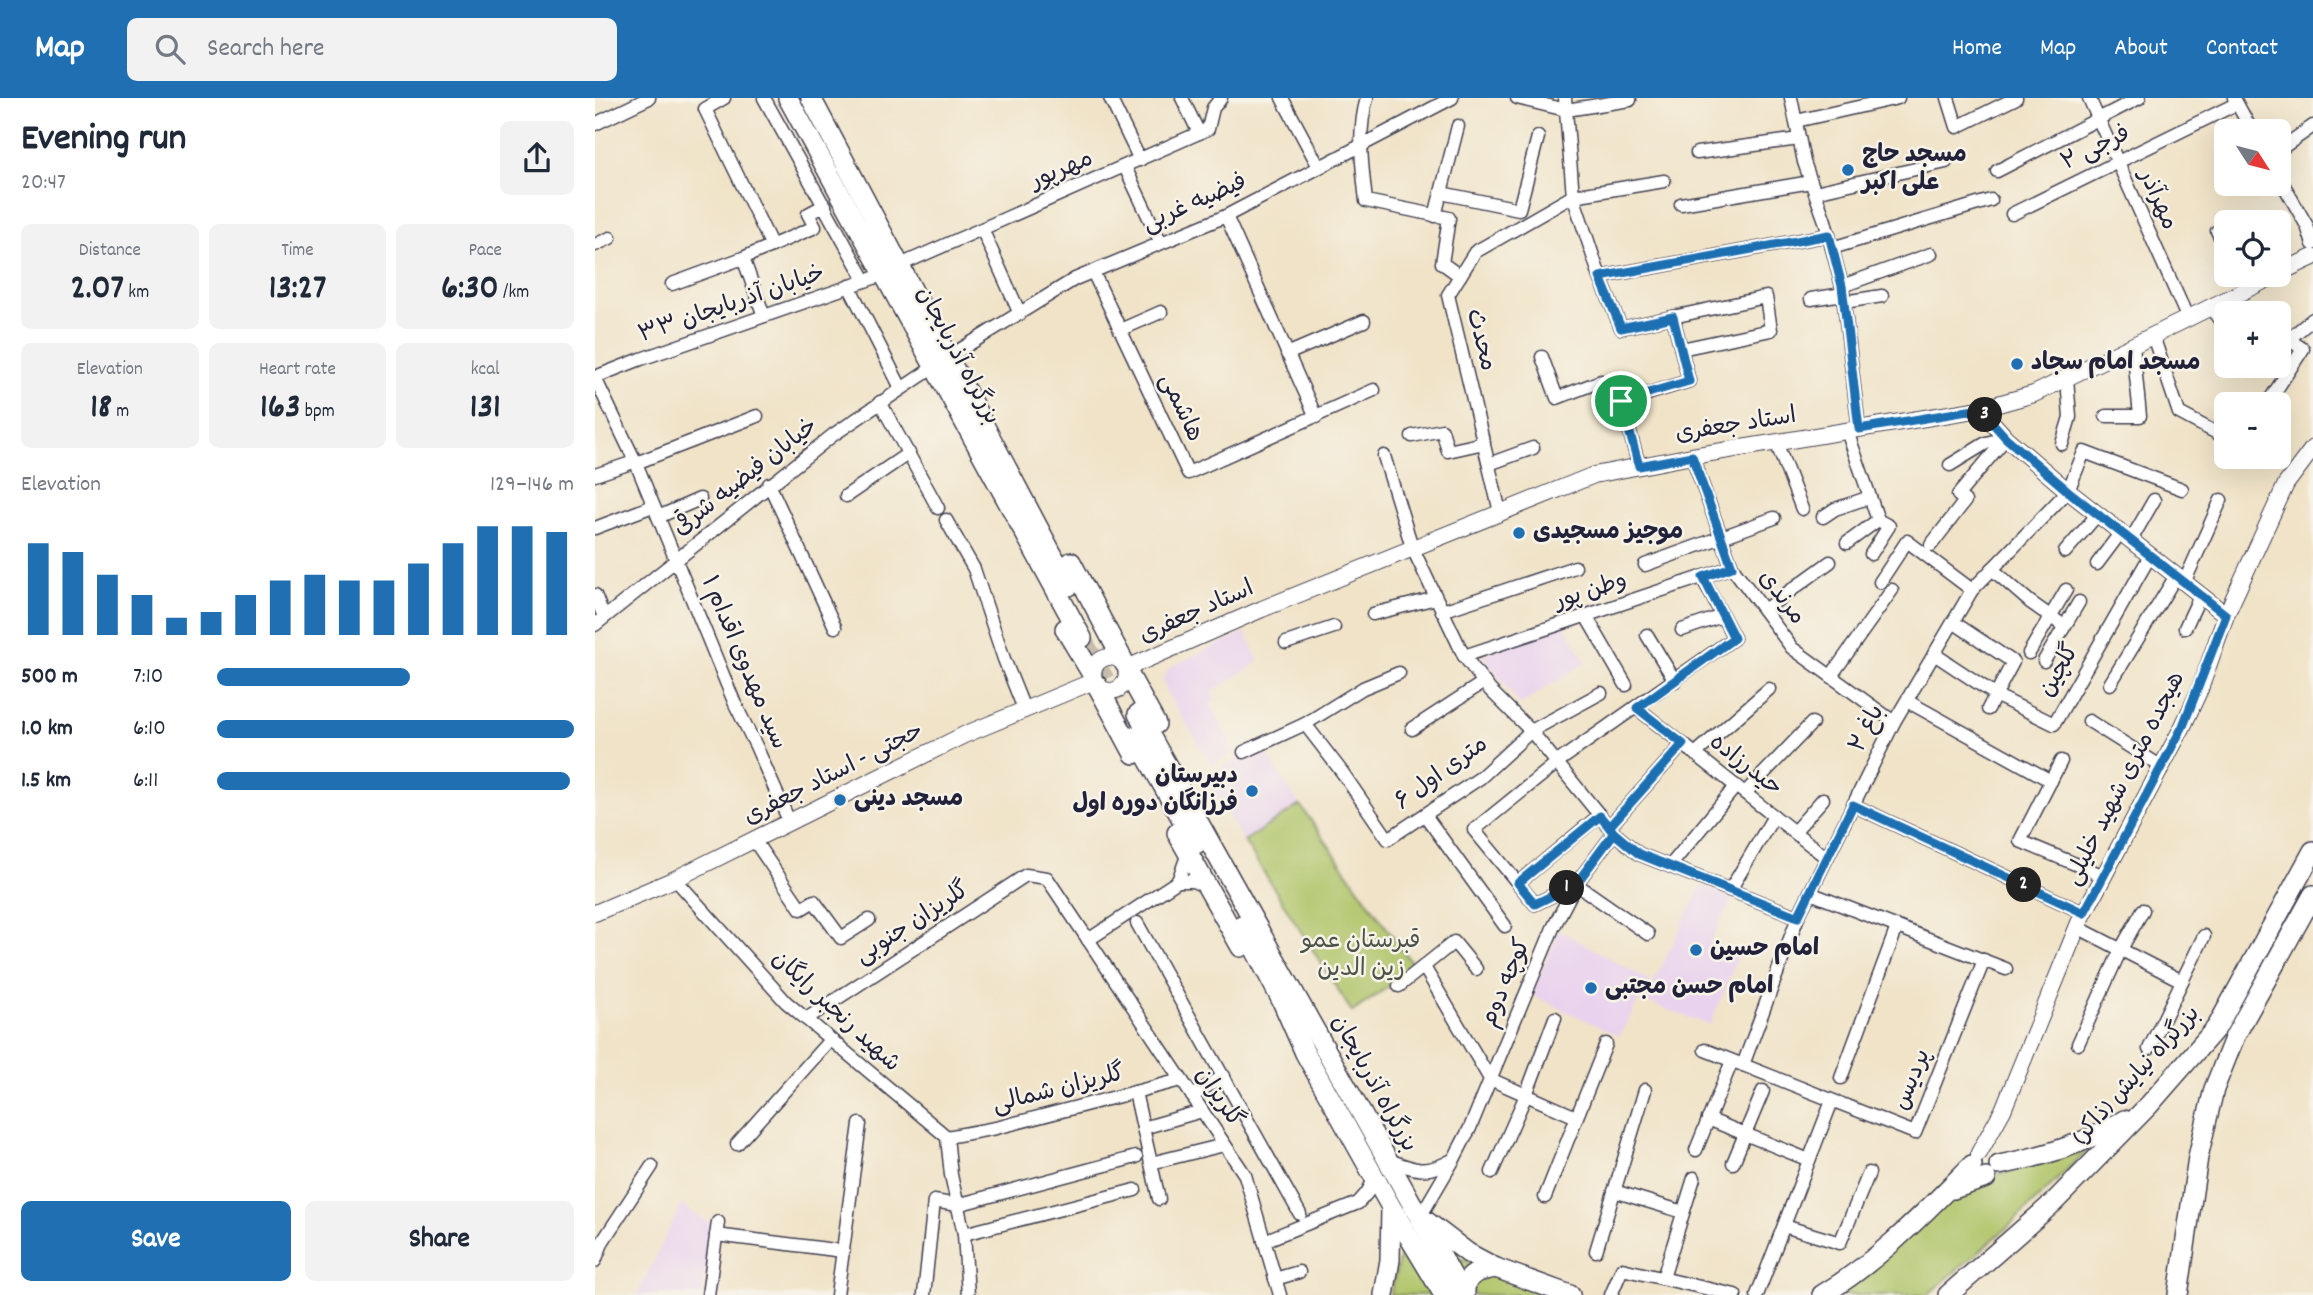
<!DOCTYPE html>
<meta charset="utf-8">
<style>
:root{--surface:#fff;--page:#f2f2f3;--text:#1f2937;--muted:#747a83;--accent:#1f6fb2}
body{margin:0;font-family:Dekko,"Playpen Sans Arabic",sans-serif;background:var(--page);color:var(--text);height:100vh;display:flex;flex-direction:column;font-size:26px;white-space:nowrap}
*{box-sizing:border-box;margin:0}
p{font-size:23px;color:var(--muted)}
.icon{flex:none;width:38px;height:38px;fill:none;stroke:currentColor;stroke-width:2;stroke-linecap:round;stroke-linejoin:round}
.map{position:relative;flex:1;overflow:hidden}
.sheet{display:flex;flex-direction:column;background:var(--surface);width:595px}
.sheet>*{flex:none}
.needle{width:46px;rotate:126deg}
.controls{position:absolute;left:1619px;top:21px;display:grid;gap:14px}
.controls a{display:grid;place-items:center;width:77px;height:77px;border-radius:10px;background:var(--surface);box-shadow:0 7px 28px #0002;font-size:35px}
.pin{position:absolute;display:grid;place-items:center;width:60px;height:60px;color:#fff;margin:-30px;border:4px solid #fff;border-radius:50%;box-shadow:0 2px 7px #0007}
.km{position:absolute;width:35px;height:35px;margin:-18px;border-radius:50%;background:#222;color:#fff;font-size:19px;line-height:35px;text-align:center}
.round{display:grid;place-items:center;flex:none;width:74px;height:74px;border-radius:10px;background:var(--page)}
.summary{display:flex;align-items:center;justify-content:space-between;height:119px;padding:0 21px}
h1{font-size:38px;font-weight:800;line-height:52px}
.metrics{display:grid;grid-template-columns:repeat(3,1fr);gap:10px;height:119px;padding:7px 21px}
.metrics div{display:grid;align-content:center;border-radius:10px;background:var(--page);text-align:center}
.metrics b{font-size:35px;font-weight:800}
.metrics small{font-size:19px;font-weight:400}
.metrics p{font-size:19px}
.chart{height:196px;padding:14px 21px}
.chart p{display:flex;justify-content:space-between}
.chart svg{width:100%;height:126px;margin-top:7px;stroke:var(--accent);stroke-width:6}
.cta{display:flex;gap:14px;margin-top:auto;padding:14px 21px}
.cta a{flex:1;height:80px;border-radius:10px;background:var(--accent);color:#fff;font-size:28px;font-weight:800;line-height:80px;text-align:center}
.cta a+a{background:var(--page);color:var(--text)}
ul{padding:0 21px;list-style:none;font-size:23px}
li{display:grid;grid-template-columns:112px 84px 1fr;align-items:center;height:52px}
li i{height:18px;border-radius:9px;background:var(--accent)}
header{display:flex;align-items:center;gap:42px;box-sizing:border-box;height:98px;padding:0 35px;background:var(--accent);color:#fff}
header strong{font-size:33px}
nav{display:flex;gap:38px;margin-inline-start:auto;font-size:24px}
.search{width:490px;height:63px;background:var(--page);display:flex;align-items:center;gap:18px;box-sizing:border-box;padding:0 24px;border-radius:10px;color:var(--muted);font-size:26px}
main{display:flex;flex:1;min-height:0}
.map>svg:first-child{display:block}
.built{fill:#e9d2ee}
.green{fill:#b0c56a;stroke:#697452;stroke-width:2}
.lines{fill:none;stroke-linecap:round;stroke-linejoin:round}
.highway-tunnel{stroke:#c7bcac;stroke-width:19;stroke-dasharray:19 10;stroke-linecap:butt}
.minor-casing{stroke:#413f50;stroke-width:15}
.major-casing{stroke:#413f50;stroke-width:18}
.highway-casing{stroke:#413f50;stroke-width:22}
.minor{stroke:#fff;stroke-width:12}
.major{stroke:#fff;stroke-width:16}
.highway{stroke:#fff;stroke-width:19}
.route-casing{stroke:#fff;stroke-width:14}
.route{stroke:#1f6fb2;stroke-width:9}
.poi-dot{fill:#1f6fb2;stroke:#f7f3e8;stroke-width:2.5}
.labels{text-anchor:middle;dominant-baseline:central;stroke-width:5;stroke-linejoin:round;paint-order:stroke}
.street-label{font-size:24px;fill:#22223b;stroke:#f7f3e8}
.poi-label{font-size:24px;font-weight:bold;fill:#22223b;stroke:#f7f3e8;text-anchor:start}
.park-label{font-size:24px;fill:#4d5349;stroke:#f7f3e8}
</style>
<header>
<strong>Map</strong>
<div class="search"><svg class="icon" aria-label="search" viewBox="0 0 24 24"><circle cx="10" cy="10" r="6"/><path d="M15 15l6 6"/></svg>Search here</div>
<nav><a>Home</a><a>Map</a><a>About</a><a>Contact</a></nav>
</header>
<main>
<section class="sheet">
<div class="summary"><div><h1>Evening run</h1><p>20:47</p></div><a class="round"><svg class="icon" aria-label="share" viewBox="0 0 24 24"><path d="M12 15V3M7 8l5-5 5 5M5 13v7h14v-7"/></svg></a></div>
<div class="metrics">
<div><p>Distance</p><b>2.07<small> km</small></b></div>
<div><p>Time</p><b>13:27</b></div>
<div><p>Pace</p><b>6:30<small> /km</small></b></div>
</div>
<div class="metrics">
<div><p>Elevation</p><b>18<small> m</small></b></div>
<div><p>Heart rate</p><b>163<small> bpm</small></b></div>
<div><p>kcal</p><b>131</b></div>
</div>
<div class="chart"><p><span>Elevation</span>129–146 m</p>
<svg viewBox="0 0 160 44" preserveAspectRatio="none"><path d="M5 44V12M15 44V15M25 44V23M35 44V30M45 44V38M55 44V36M65 44V30M75 44V25M85 44V23M95 44V25M105 44V25M115 44V19M125 44V12M135 44V6M145 44V6M155 44V8"/></svg>
</div>
<ul>
<li><b>500 m</b>7:10<i style="width:54%"></i></li>
<li><b>1.0 km</b>6:10<i style="width:100%"></i></li>
<li><b>1.5 km</b>6:11<i style="width:99%"></i></li>
</ul>
<div class="cta"><a>Save</a><a>Share</a></div>
</section>
<div class="map">
<svg width="1718" height="1197" viewBox="0 0 1718 1197">
<rect width="100%" height="100%" fill="#f7f3e8"/>
<filter id="ink" filterUnits="userSpaceOnUse"><feTurbulence type="fractalNoise" baseFrequency=".0143" numOctaves="2"/><feDisplacementMap in="SourceGraphic" scale="14" xChannelSelector="R" yChannelSelector="G"/><feConvolveMatrix kernelMatrix="1 2 1 2 8 2 1 2 1" color-interpolation-filters="sRGB"/></filter>
<filter id="wash" filterUnits="userSpaceOnUse"><feTurbulence type="fractalNoise" baseFrequency=".00686" numOctaves="4" result="noise"/><feDisplacementMap in="SourceGraphic" scale="28" xChannelSelector="R" yChannelSelector="G"/><feGaussianBlur stdDeviation="1.57" result="paint"/><feColorMatrix in="noise" values="0 0 0 0 0 0 0 0 0 0 0 0 0 0 0 0 0 1.4 0 .05"/><feComposite in="paint" operator="in"/></filter>
<g filter="url(#wash)">
<rect width="100%" height="100%" fill="#f0e3c8"/>
<g class="built">
<polygon points="969,526 991,564 925,607 887,557"/>
<polygon points="650,534 664,564 616,594 621,603 615,605 639,653 618,668 572,595 567,581 575,569"/>
<polygon points="667,648 705,707 649,743 609,680"/>
<polygon points="1107,787 1138,800 1114,846 1143,858 1115,927 1049,903"/>
<polygon points="964,832 1055,883 1024,938 937,897"/>
<polygon points="86,1107 116,1126 107,1197 42,1197"/>
</g>
<g class="green">
<polygon points="705,707 820,870 757,914 649,743"/>
<polygon points="1498,1047 1412,1130 1332,1197 1236,1197 1355,1097 1385,1082"/>
<polygon points="808,1145 839,1197 795,1197"/>
<polygon points="855,1156 957,1197 879,1197"/>
</g>
</g>
<g filter="url(#ink)">
<g class="lines">
<polyline class="highway-tunnel" points="487,540 522,603"/>
<defs>
<g id="minor">
<polyline points="129,0 110,11 177,148"/>
<polyline points="169,0 270,182"/>
<polyline points="515,0 545,62"/>
<polyline points="587,0 604,35"/>
<polyline points="687,0 724,69"/>
<path d="M772,0C762,35 767,67 771,103L854,120L847,165L865,178"/>
<polyline points="922,0 971,12 1035,2"/>
<polyline points="970,0 978,98 1005,179 1026,230 1171,199 1176,232 1086,251 1094,283 1026,304"/>
<polyline points="1196,0 1209,64 1230,123 1247,188 1264,331"/>
<polyline points="1353,0 1362,29 1421,0"/>
<polyline points="1494,0 1593,221"/>
<polyline points="1639,0 1657,33"/>
<polyline points="1201,23 1303,0"/>
<polyline points="0,26 54,0"/>
<polyline points="1684,52 1718,28"/>
<polyline points="1102,55 1204,41"/>
<polyline points="530,69 566,145"/>
<polyline points="1402,73 1544,0"/>
<polyline points="1684,79 1712,128 1718,146"/>
<polyline points="1220,94 1351,64"/>
<polyline points="846,95 924,111 943,39"/>
<polyline points="1086,106 1216,84"/>
<polyline points="1417,116 1641,6"/>
<polyline points="631,118 721,319"/>
<polyline points="840,118 863,28"/>
<polyline points="1642,124 1645,123"/>
<polyline points="1631,129 1622,133 1631,150"/>
<polyline points="387,131 425,216"/>
<polyline points="0,147 15,140"/>
<polyline points="1237,150 1396,102"/>
<polyline points="148,160 169,218"/>
<polyline points="305,167 613,31 618,10 626,0"/>
<polyline points="498,174 593,375 779,292"/>
<polyline points="1645,177 1653,191"/>
<polyline points="1005,179 1234,137"/>
<polyline points="77,186 148,160 220,129 213,116 230,107"/>
<polyline points="254,188 306,290"/>
<polyline points="1247,188 1336,156"/>
<polyline points="1216,201 1248,196"/>
<polyline points="1249,204 1287,198"/>
<polyline points="1615,209 1631,230"/>
<polyline points="1078,219 1086,251"/>
<polyline points="525,232 566,214"/>
<polyline points="1558,238 1584,315 1631,340"/>
<polyline points="1684,249 1718,221"/>
<polyline points="363,253 480,181 631,118 857,0"/>
<polyline points="692,256 769,223"/>
<polyline points="947,259 962,300 1006,283 1011,294 1023,291 1044,368"/>
<polyline points="0,279 46,261 290,176"/>
<polyline points="0,280 41,365 140,606 161,648 194,723"/>
<polyline points="285,304 343,410"/>
<polyline points="1672,306 1708,251 1693,241"/>
<polyline points="1511,318 1545,318 1538,248"/>
<polyline points="817,338 847,332 853,353 889,345"/>
<polyline points="1181,344 1207,411"/>
<polyline points="1467,346 1475,319 1472,280"/>
<polyline points="789,358 817,449 869,558 895,592 936,633 1019,735 1044,756 1203,819"/>
<polyline points="1097,358 1137,469 1197,550 1299,624"/>
<polyline points="41,365 162,318"/>
<polyline points="894,366 938,350"/>
<polyline points="1355,367 1391,345 1411,340"/>
<polyline points="0,377 33,366"/>
<polyline points="174,386 240,529"/>
<polyline points="251,398 314,355"/>
<polyline points="905,414 853,197 880,154 978,98 1069,83"/>
<polyline points="63,419 105,401"/>
<polyline points="1228,419 1240,411 1275,399"/>
<polyline points="351,422 379,471 409,561 429,611"/>
<polyline points="0,430 58,408"/>
<polyline points="1536,442 1559,402"/>
<polyline points="1252,445 1283,422 1252,333"/>
<polyline points="1336,447 1370,403 1363,397 1411,340"/>
<polyline points="1470,454 1503,416"/>
<polyline points="1276,456 1294,428 1283,422"/>
<polyline points="1502,466 1526,434"/>
<polyline points="1050,467 1179,420"/>
<polyline points="1397,471 1435,504 1469,528"/>
<polyline points="1285,484 1312,443 1377,492"/>
<polyline points="1589,485 1626,402"/>
<polyline points="0,497 9,519"/>
<polyline points="1169,512 1235,464"/>
<polyline points="847,513 980,469"/>
<polyline points="778,516 841,500"/>
<polyline points="991,518 1031,587"/>
<polyline points="1358,524 1418,564 1393,611"/>
<polyline points="0,527 238,337 333,273"/>
<polyline points="1590,530 1605,498"/>
<polyline points="1087,532 1127,518"/>
<polyline points="1052,537 1080,583"/>
<polyline points="691,545 739,529"/>
<polyline points="1434,555 1471,492"/>
<polyline points="1339,556 1404,599 1459,626 1555,458"/>
<polyline points="869,558 1137,469"/>
<polyline points="1449,563 1484,504"/>
<polyline points="1236,578 1297,492"/>
<polyline points="1515,586 1581,478"/>
<polyline points="1312,603 1456,683"/>
<polyline points="1042,610 1232,760"/>
<polyline points="1494,623 1567,669"/>
<polyline points="710,626 747,674 793,741 885,680 936,633 1006,595"/>
<polyline points="817,631 889,584"/>
<polyline points="649,654 710,626 768,590 804,575"/>
<polyline points="1100,656 1174,591"/>
<polyline points="1466,663 1425,743 1509,778"/>
<polyline points="1150,695 1217,625"/>
<polyline points="1258,707 1489,815"/>
<polyline points="830,717 910,828"/>
<polyline points="1014,729 1088,646"/>
<polyline points="1199,734 1228,701"/>
<polyline points="159,742 206,811 219,803 246,840 274,822"/>
<polyline points="593,755 583,783 598,783 611,789"/>
<polyline points="1075,768 1141,688"/>
<polyline points="80,781 191,904 352,1039"/>
<polyline points="923,785 1005,717"/>
<polyline points="1135,792 1179,718"/>
<polyline points="1215,795 1411,871"/>
<polyline points="542,825 705,1116"/>
<polyline points="1482,829 1587,883"/>
<polyline points="1053,836 981,786 940,806 879,732 968,660 1139,540 1107,479"/>
<polyline points="493,842 583,783"/>
<polyline points="829,869 895,981 981,1019"/>
<polyline points="804,888 859,844 881,871"/>
<polyline points="211,921 431,777 452,780 650,1077 685,1197"/>
<polyline points="1483,946 1526,851 1548,812"/>
<polyline points="1554,951 1609,838"/>
<polyline points="1110,952 1320,1035 1389,862"/>
<polyline points="1148,967 1203,819 1299,624 1377,492 1473,393 1489,354 1587,391"/>
<polyline points="1246,980 1302,829"/>
<polyline points="540,994 564,1101"/>
<polyline points="597,998 629,978"/>
<polyline points="1113,1021 1214,1062"/>
<polyline points="548,1030 607,1013"/>
<polyline points="352,1039 401,1030 586,982"/>
<polyline points="352,1039 356,1077 369,1136 373,1197"/>
<polyline points="142,1046 235,942"/>
<polyline points="1101,1052 1137,963"/>
<path d="M792,1061C821,1073 832,1077 859,1061L825,1119"/>
<polyline points="859,1061 875,1030 958,830 981,786 1019,735"/>
<polyline points="556,1065 629,1047"/>
<polyline points="1138,1065 1168,993"/>
<polyline points="897,1074 931,997 960,920"/>
<polyline points="1019,1093 1088,1114"/>
<polyline points="950,1099 1011,946"/>
<polyline points="1189,1128 1245,1145 1274,1075"/>
<polyline points="369,1136 540,1092"/>
<polyline points="121,1137 248,1153"/>
<polyline points="669,1143 763,1105 772,1095 780,1080"/>
<polyline points="1001,1153 1050,992"/>
<polyline points="0,1163 8,1143 57,1068"/>
<polyline points="1068,1180 1099,1080"/>
<polyline points="680,1181 704,1174"/>
<polyline points="113,1197 123,1124"/>
<polyline points="242,1197 265,1026"/>
<polyline points="329,1197 339,1103 362,1107 541,1059"/>
<polyline points="1016,1197 1027,1171 1140,1197"/>
<polyline points="1162,1197 1237,1003"/>
</g>
<g id="major">
<polyline points="1684,175 1718,159"/>
<polyline points="1385,311 1411,340 1473,393 1631,517"/>
<circle cx="515" cy="576" r="17"/>
<polyline points="532,570 667,511 999,377 1097,358 1385,311 1439,296 1681,177"/>
<polyline points="0,815 80,781 369,637 499,583"/>
<polyline points="1384,1055 1408,1012 1484,825 1588,628 1605,591 1631,517 1691,386 1718,350"/>
</g>
<g id="highway">
<polyline points="193,0 487,540"/>
<polyline points="216,0 474,488"/>
<polyline points="476,464 530,566"/>
<polyline points="470,531 497,576"/>
<polyline points="533,575 561,626"/>
<polyline points="502,587 539,656"/>
<polyline points="543,616 868,1197"/>
<polyline points="540,638 601,746"/>
<polyline points="582,735 646,849"/>
<polyline points="647,827 687,903 710,955 796,1109 849,1197"/>
<path d="M1404,1067C1449,1058 1490,1046 1529,1022"/>
<polyline points="1358,1091 1391,1080"/>
<polyline points="831,1123 873,1155 901,1170 975,1197"/>
<polyline points="789,1197 795,1162 796,1110"/>
<path d="M870,1197C868,1177 884,1172 901,1170"/>
<path d="M1227,1197C1285,1162 1330,1114 1377,1067"/>
<polyline points="1353,1197 1459,1104 1554,1007 1622,929 1718,753"/>
<polyline points="1583,1197 1603,1059 1619,991 1640,938 1718,797"/>
</g>
</defs>
<use href="#minor" class="minor-casing"/>
<use href="#major" class="major-casing"/>
<use href="#highway" class="highway-casing"/>
<use href="#minor" class="minor"/>
<use href="#major" class="major"/>
<use href="#highway" class="highway"/>
</g>
</g>
<g class="lines" filter="url(#ink)">
<defs>
<polyline id="route" points="1026,303 1044,368 1097,358 1137,469 1108,479 1139,540 1042,610 1088,646 1014,729 1019,735 981,786 940,806 923,785 1005,718 1019,735 1044,756 1203,819 1258,707 1489,815 1588,628 1631,517 1473,393 1411,340 1385,311 1264,331 1247,188 1234,137 1005,179 1026,230 1078,219 1094,283 1026,303"/>
</defs>
<use href="#route" class="route-casing"/>
<use href="#route" class="route"/>
</g>
<g class="poi-dot">
<circle cx="1253" cy="72" r="7"/>
<circle cx="1422" cy="266" r="7"/>
<circle cx="924" cy="435" r="7"/>
<circle cx="657" cy="693" r="7"/>
<circle cx="245" cy="702" r="7"/>
<circle cx="1101" cy="852" r="7"/>
<circle cx="996" cy="890" r="7"/>
</g>
<g class="labels">
<g class="street-label">
<text transform="translate(1501 51) rotate(-26)">فرجی ۲</text>
<text transform="translate(467 73) rotate(-23)">مهرپور</text>
<text transform="translate(1562 102) rotate(66)">مهرآذر</text>
<text transform="translate(600 106) rotate(-24)">فیضیه غربی</text>
<text transform="translate(137 207) rotate(-19)">خیابان آذربایجان ۳۳</text>
<text transform="translate(885 242) rotate(76)">محدث</text>
<text transform="translate(362 258) rotate(62)">بزرگراه آذربایجان</text>
<text transform="translate(585 310) rotate(65)">هاشمی</text>
<text transform="translate(1141 328) rotate(-9)">استاد جعفری</text>
<text transform="translate(151 380) rotate(-38)">خیابان فیضیه شرقی</text>
<text transform="translate(996 494) rotate(-18)">وطن پور</text>
<text transform="translate(1186 500) rotate(53)">مرندی</text>
<text transform="translate(602 515) rotate(-24)">استاد جعفری</text>
<text transform="translate(148 565) rotate(67)">سید مهدوی اقدام ۱</text>
<text transform="translate(1465 573) rotate(-60)">گلچین</text>
<text transform="translate(1273 631) rotate(-63)">باغ ۲</text>
<text transform="translate(1150 668) rotate(38)">حیدرزاده</text>
<text transform="translate(847 676) rotate(-36)">۶ متری اول</text>
<text transform="translate(239 677) rotate(-27)">حجتی - استاد جعفری</text>
<text transform="translate(1531 681) rotate(-63)">هیجده متری شهید خلیلی</text>
<text transform="translate(318 826) rotate(-33)">گلریزان جنوبی</text>
<text transform="translate(912 885) rotate(-67)">کوچه دوم</text>
<text transform="translate(240 914) rotate(43)">شهید رنجبر رایگان</text>
<text transform="translate(1542 978) rotate(-48)">بزرگراه نیایش (ذاکر)</text>
<text transform="translate(1318 982) rotate(-68)">پردیس</text>
<text transform="translate(778 986) rotate(61)">بزرگراه آذربایجان</text>
<text transform="translate(464 992) rotate(-14)">گلریزان شمالی</text>
<text transform="translate(623 1000) rotate(56)">گلریزان</text>
</g>
<g class="poi-label">
<text x="1267" y="58">مسجد حاج<tspan x="1267" dy="28">علی اکبر</tspan></text>
<text x="1436" y="266">مسجد امام سجاد</text>
<text x="938" y="435">موجیز مسجیدی</text>
<text x="643" y="679" text-anchor="end">دبیرستان<tspan x="643" dy="28">فرزانگان دوره اول</tspan></text>
<text x="259" y="702">مسجد دینی</text>
<text x="1115" y="852">امام حسین</text>
<text x="1010" y="890">امام حسن مجتبی</text>
</g>
<g class="park-label">
<text x="766" y="844">قبرستان عمو<tspan x="766" dy="28">زین الدین</tspan></text>
</g>
</g>
</svg>
<div class="controls">
<a><svg class="needle" viewBox="-14 -14 28 28"><path d="M0-13l5 13h-10z" fill="#e53935"/><path d="M0 13l5-13h-10z" fill="#747a83"/></svg></a>
<a><svg class="icon" aria-label="locate" viewBox="0 0 24 24"><circle cx="12" cy="12" r="6"/><path d="M12 2v4M12 18v4M2 12h4M18 12h4"/></svg></a>
<a>+</a>
<a>−</a>
</div>
<div class="pin" style="left:1026px;top:303px;background:#1e9e55"><svg class="icon" aria-label="arrive" viewBox="0 0 24 24"><path d="M6 21V4h12l-3 4 3 4H6"/></svg></div>
<b class="km" style="left:972px;top:790px">1</b>
<b class="km" style="left:1429px;top:787px">2</b>
<b class="km" style="left:1390px;top:317px">3</b>
</div>
</main>
